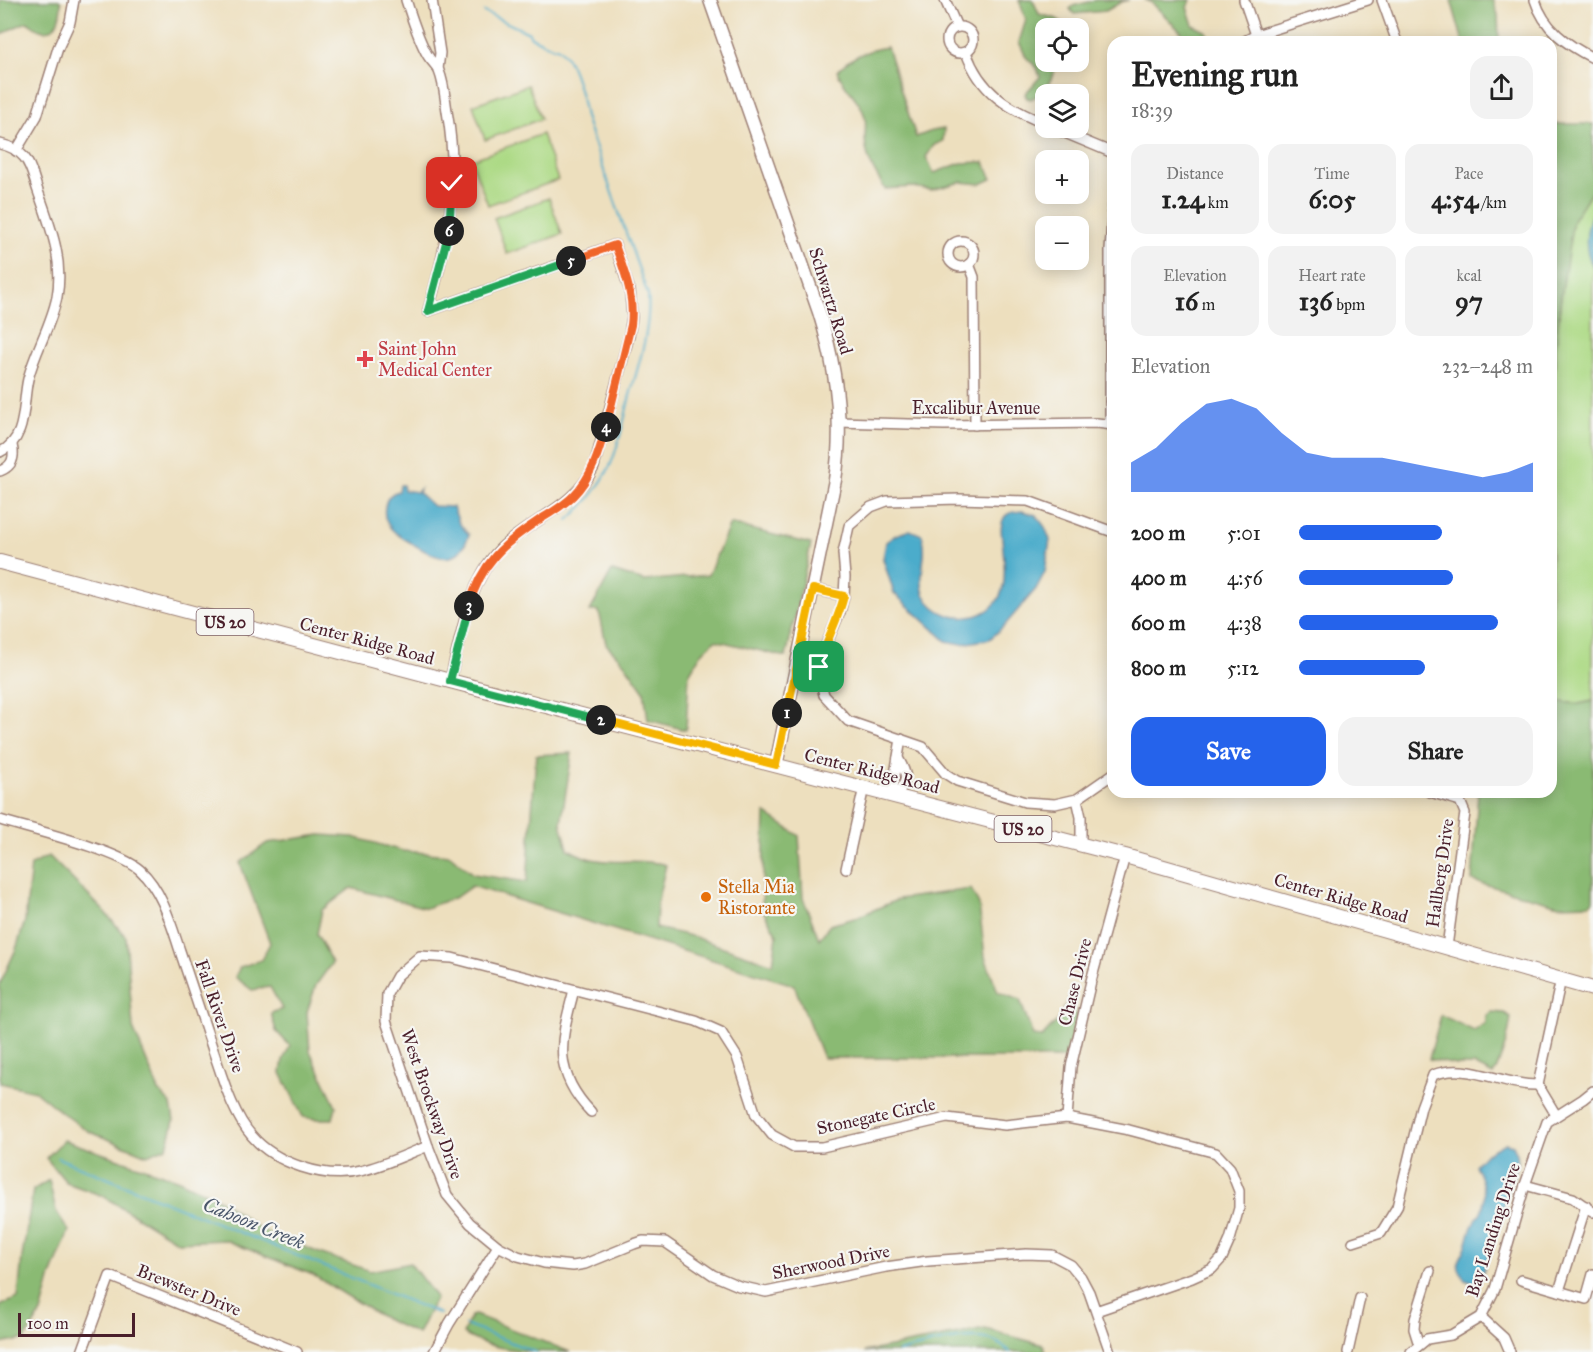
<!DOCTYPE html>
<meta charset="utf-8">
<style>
:root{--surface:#fff;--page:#f2f2f2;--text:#222;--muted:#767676;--accent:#2563eb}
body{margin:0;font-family:"IM FELL Great Primer",serif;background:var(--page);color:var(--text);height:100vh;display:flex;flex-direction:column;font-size:22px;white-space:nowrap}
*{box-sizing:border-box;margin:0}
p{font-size:20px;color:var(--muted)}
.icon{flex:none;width:33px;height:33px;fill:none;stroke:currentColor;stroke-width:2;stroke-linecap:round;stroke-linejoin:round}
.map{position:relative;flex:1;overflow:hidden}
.drawer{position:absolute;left:1107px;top:36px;width:450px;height:762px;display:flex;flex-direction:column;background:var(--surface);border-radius:18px;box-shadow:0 3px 15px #0003}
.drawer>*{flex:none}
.buttons{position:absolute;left:1035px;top:18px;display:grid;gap:12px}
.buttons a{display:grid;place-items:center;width:54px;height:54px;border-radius:12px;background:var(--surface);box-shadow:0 3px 15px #0003;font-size:30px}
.scale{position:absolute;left:18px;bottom:15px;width:117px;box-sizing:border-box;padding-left:6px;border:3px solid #4a1f2b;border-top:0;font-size:16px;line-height:21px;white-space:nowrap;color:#4a1f2b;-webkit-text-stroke:4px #f6f6f2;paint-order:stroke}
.pin{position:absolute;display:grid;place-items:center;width:51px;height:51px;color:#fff;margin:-26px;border-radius:12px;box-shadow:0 3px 9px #0006}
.km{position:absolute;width:30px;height:30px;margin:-15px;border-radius:50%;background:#222;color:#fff;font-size:16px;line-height:30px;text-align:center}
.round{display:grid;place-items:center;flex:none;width:63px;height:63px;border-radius:18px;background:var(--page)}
.head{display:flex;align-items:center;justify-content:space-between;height:102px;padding:0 24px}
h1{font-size:33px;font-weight:700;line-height:45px}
.metrics{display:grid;grid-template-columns:repeat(3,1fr);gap:9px;height:102px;padding:6px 24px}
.metrics div{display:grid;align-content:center;border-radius:15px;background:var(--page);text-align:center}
.metrics b{font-size:26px;font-weight:700}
.metrics small{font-size:16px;font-weight:400}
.metrics p{font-size:16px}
.chart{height:168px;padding:12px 24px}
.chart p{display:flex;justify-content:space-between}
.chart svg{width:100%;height:108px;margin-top:6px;fill:var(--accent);opacity:.7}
.button{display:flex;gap:12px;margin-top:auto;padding:12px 24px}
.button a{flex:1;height:69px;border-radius:18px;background:var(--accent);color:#fff;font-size:24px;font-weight:700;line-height:69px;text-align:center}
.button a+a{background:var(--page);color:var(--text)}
ul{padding:0 24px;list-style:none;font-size:20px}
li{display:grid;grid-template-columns:96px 72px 1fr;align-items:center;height:45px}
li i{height:15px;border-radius:8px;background:var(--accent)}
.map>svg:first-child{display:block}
.green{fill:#adda86;stroke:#7c7c58;stroke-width:1.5}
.forest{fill:#8aba73;stroke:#6a6c4f;stroke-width:1.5}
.water{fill:#4caccb;stroke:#4b667b;stroke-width:1.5}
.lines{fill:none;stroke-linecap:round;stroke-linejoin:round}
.stream{stroke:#4caccb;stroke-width:2}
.street-casing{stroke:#9c7f74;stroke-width:12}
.secondary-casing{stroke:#9c7f74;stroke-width:15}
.primary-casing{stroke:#9c7f74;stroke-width:16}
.street{stroke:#fff;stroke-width:9}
.secondary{stroke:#fff;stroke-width:12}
.primary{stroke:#fff;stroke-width:14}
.split-1-casing{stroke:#fff;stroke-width:12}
.split-2-casing{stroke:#fff;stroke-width:12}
.split-3-casing{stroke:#fff;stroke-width:12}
.split-4-casing{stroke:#fff;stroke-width:12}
.split-5-casing{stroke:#fff;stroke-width:12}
.split-6-casing{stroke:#fff;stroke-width:12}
.split-7-casing{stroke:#fff;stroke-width:12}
.split-1{stroke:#f5b400;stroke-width:8}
.split-2{stroke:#f5b400;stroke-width:8}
.split-3{stroke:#22a559;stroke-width:8}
.split-4{stroke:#f0652b;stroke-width:8}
.split-5{stroke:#f0652b;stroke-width:8}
.split-6{stroke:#22a559;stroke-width:8}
.split-7{stroke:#22a559;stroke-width:8}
.health-dot{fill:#e0444e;stroke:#f6f6f2;stroke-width:2}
.food-dot{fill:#e8710a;stroke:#f6f6f2;stroke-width:2}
.labels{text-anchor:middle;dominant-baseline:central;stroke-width:4.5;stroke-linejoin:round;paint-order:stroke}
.shield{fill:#f6f6f2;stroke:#7e6067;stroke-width:1.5}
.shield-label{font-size:16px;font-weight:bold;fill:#4a1f2b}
.street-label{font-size:18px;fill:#4a1f2b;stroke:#f6f6f2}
.health-label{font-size:18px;fill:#be3a42;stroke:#f6f6f2;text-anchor:start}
.food-label{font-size:18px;fill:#c56008;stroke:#f6f6f2;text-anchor:start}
.water-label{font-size:20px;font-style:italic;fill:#4b576b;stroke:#f6f6f2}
</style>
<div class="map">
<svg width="1593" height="1352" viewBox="0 0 1593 1352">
<rect width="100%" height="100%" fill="#f6f6f2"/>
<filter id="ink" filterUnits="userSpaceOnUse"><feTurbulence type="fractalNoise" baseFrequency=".0167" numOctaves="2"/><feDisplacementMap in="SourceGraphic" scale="12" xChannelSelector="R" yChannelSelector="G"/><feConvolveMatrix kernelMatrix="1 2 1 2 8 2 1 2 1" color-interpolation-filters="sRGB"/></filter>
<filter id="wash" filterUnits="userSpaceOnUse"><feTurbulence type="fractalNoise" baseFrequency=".008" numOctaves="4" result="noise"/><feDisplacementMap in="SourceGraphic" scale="24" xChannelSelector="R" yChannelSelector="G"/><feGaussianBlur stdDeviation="1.35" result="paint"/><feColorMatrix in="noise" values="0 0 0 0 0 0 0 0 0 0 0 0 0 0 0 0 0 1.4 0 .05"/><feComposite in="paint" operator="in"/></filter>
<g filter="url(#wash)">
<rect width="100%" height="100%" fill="#eddfbe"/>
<g class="green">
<polygon points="528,85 541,119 485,140 473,105"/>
<polygon points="542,134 558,180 488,205 471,160"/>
<polygon points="1593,189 1593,701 1578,704 1551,701 1551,409 1560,304 1572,220"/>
<polygon points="549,198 562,234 507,254 494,218"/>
</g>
<g class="forest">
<path d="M0,0H59L61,2C61,15 57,35 40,30C36,29 31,24 27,22L13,28L0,36Z"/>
<path d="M1019,0H1033L1039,14L1057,19L1070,28H1046V62H1058C1052,78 1047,92 1031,99L1027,98L1025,94L1040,77L1037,68L1026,57L1019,42L1026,20Z"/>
<polygon points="1096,0 1129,0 1121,2 1106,11 1074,14 1070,9 1073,6"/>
<polygon points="1145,0 1191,0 1187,7 1193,25 1207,32 1209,42 1191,42 1152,3"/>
<polygon points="1451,0 1493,0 1498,15 1499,42 1463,42"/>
<path d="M887,47L916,137L932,131L944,129L943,141L934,145L926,157L934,173L961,163L984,162L992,179L981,184L961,182L932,190L912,187L885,189C874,171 866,160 865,138C865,130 867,121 864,114C859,98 843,87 837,71C850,57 867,50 887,47Z"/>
<polygon points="1551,124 1593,124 1593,189 1573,220 1560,304 1551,409"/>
<polygon points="730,524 811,544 786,657 715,640 701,654 689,674 686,730 648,720 644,691 625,664 606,644 599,611 590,611 612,571 644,581 708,575"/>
<polygon points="1551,701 1579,704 1593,701 1593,901 1590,904 1559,905 1472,881 1478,792 1551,792"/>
<path d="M572,753L561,823L568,849C574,852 579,855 585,857C611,866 640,857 666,865L657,903L656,928L691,936L773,964L777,935L762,909L765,813L799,836L803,898L819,939L830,925L855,918L899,899L971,889L979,905L985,957L998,992L1020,1000L1033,1036L1042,1037L1058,1020L1070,997L1079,1023L1069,1058H823L794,985L472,886L456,897L426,908L351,888L322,910L317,934L332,963L316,985L307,1012L310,1051L336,1106L333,1119H316L303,1117L281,1073L283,1060L290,1046L276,1031L271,1013L282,1009L270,987L252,990L235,977L240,967L261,960L270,943L240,863L267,843L320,835L353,837L403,851L450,855L473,874L527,882L536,755Z"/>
<polygon points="49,856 102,909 126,937 133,1028 159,1091 171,1104 174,1121 167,1147 147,1155 88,1131 61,1112 35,1091 0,1083 0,984 16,949 25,921 31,865"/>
<path d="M1491,1012L1504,1013L1511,1017C1509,1034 1502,1060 1493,1075L1474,1065H1456L1429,1059L1441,1015L1474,1031L1486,1023V1016Z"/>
<polygon points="64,1140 179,1180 222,1201 262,1230 322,1254 370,1271 410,1263 436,1297 418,1334 385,1319 313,1275 225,1240 178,1242 103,1196 67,1183 46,1158"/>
<polygon points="49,1180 56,1211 69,1231 51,1276 41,1313 25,1339 0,1344 0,1306 18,1298 22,1257 33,1190"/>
<path d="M475,1315L570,1352C533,1352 494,1352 463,1334L471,1316Z"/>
<polygon points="985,1329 1043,1345 1046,1352 864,1352"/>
</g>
<g class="water">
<path d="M1593,211V267C1583,248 1585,230 1593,211Z"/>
<path d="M400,485H403L404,490L417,492L420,489L419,493L433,506L453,507L459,523L469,535C458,565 441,561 418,547C403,538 381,529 385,507C386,499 390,493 399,491Z"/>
<path d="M1022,511L1036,515L1045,527L1050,540L1045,572L1036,589L1005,625L990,639L962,644L946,641L894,593L883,559L886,542L896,535L910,530L922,535C929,555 917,574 924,594C929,604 937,611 948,615C959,619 973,618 983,613C1012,598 1004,565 1002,538C1001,532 1000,526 1003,520C1006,512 1014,512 1022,511Z"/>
<path d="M1505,1143L1513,1145L1516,1152L1517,1166L1481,1279L1474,1283L1465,1280C1453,1261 1460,1263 1466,1246C1468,1238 1470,1230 1474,1223C1477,1217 1482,1213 1483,1206C1486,1193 1481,1177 1475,1165L1485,1154Z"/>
</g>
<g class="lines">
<g class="stream">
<polyline points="456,0 457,2"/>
<path d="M484,12L529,33L531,37L554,48L557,47C573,57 582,99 585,117L648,295C651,330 638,366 629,399C624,421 619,445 610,466C600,487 585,505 568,520"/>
<polyline points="58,1158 440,1314"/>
<polyline points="465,1325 536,1352"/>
<path d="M898,1352C922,1346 971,1332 994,1341C999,1343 1005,1348 1010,1352"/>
</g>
</g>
</g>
<g filter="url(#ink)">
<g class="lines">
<defs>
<g id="street">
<path d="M406,0C412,18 418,39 428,56C431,61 436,65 439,71C444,83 445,98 447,111C460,185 448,241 428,311"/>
<polyline points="432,0 440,53 438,69"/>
<polyline points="945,0 957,27"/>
<polyline points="1244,0 1256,35"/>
<polyline points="1382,0 1397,42"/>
<path d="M1535,0C1544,29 1567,45 1593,58"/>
<circle cx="960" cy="40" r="13"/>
<polyline points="1243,42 1256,35 1368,0"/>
<path d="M966,52C980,92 1008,109 1046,124"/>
<polyline points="1053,128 1113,153"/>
<path d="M0,144C9,146 18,150 24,157C32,166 34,180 38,191C50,226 64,259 57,297C51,326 35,351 28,379C22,405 28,439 0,452"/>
<polyline points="16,151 37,116 58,48 70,22 74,0"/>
<circle cx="961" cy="254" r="13"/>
<polyline points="969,264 974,277 975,425"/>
<path d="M428,311L615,245L630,291L632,317L629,336L594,467C572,510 531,518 499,550C469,581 460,640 450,681"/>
<polyline points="838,422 944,425 1097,423 1113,425"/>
<polyline points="1110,425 1110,251 1113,203"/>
<path d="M0,471C13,466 15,457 12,445"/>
<polyline points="1113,532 1028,501 959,499 887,501 871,507 849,526 843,553 845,577 844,596 840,612 823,652 819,674 824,695 848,721 923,747 946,774 957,781 1025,802 1055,804 1077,799 1113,774"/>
<polyline points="813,589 844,596"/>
<polyline points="1430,792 1460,801 1465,813 1447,947"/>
<polyline points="896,795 893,786 901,739"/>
<path d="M896,795C909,780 908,775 898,758"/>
<polyline points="1077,799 1081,817 1081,845"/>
<path d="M0,820C33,830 118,850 140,870C162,890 171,924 180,951C191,984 202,1017 213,1050C223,1079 232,1113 252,1136C275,1163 325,1180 360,1171C383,1166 405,1155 428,1146"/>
<polyline points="846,869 864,787"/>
<path d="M574,990C561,1040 551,1070 591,1112"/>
<polyline points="1538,1085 1556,1115"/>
<polyline points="1067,1118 1071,1067 1091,981 1125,856"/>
<polyline points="1525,1185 1573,1198 1593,1212"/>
<path d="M1353,1242L1381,1233L1397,1207L1421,1107L1433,1075C1468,1061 1502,1086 1538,1085L1561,979"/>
<polyline points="1521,1280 1586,1299 1593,1274"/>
<polyline points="1559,1291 1586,1206"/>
<polyline points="1096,1311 1192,1278 1212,1269 1222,1258 1230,1240 1239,1208 1239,1191 1230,1168 1216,1153 1129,1130 1067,1118 1005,1125 947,1118 822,1147 794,1147 772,1135 756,1115 737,1057 721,1032 696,1021 452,958 420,956 397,976 387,994 386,1021 428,1146 447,1195 470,1223 498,1246 518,1256 544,1263 573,1266 585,1264 634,1244 643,1241 665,1242 713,1275 739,1286 766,1292 886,1267 928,1261 1026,1254 1052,1255 1071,1265 1081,1277 1089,1292 1110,1352"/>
<polyline points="1481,1317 1504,1338 1510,1352"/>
<polyline points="1419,1345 1414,1329 1415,1319 1430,1271"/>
<polyline points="82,1352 110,1276 297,1352"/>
<polyline points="434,1352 449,1324 498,1246"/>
<polyline points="1348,1352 1360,1298"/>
<polyline points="1411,1352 1427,1339 1451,1335 1481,1317 1495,1289 1525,1185 1547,1122 1583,1099 1593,1091"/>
</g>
<path id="secondary" d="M710,0L819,312C836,366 844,424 835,480L776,765"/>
<polyline id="primary" points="0,562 450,681 1125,856 1593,989"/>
</defs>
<use href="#street" class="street-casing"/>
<use href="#secondary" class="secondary-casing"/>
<use href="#primary" class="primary-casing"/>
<use href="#street" class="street"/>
<use href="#secondary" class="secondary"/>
<use href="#primary" class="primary"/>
</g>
</g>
<g class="lines" filter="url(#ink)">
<defs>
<path id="split-1" d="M787,713L813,589L844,596C838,621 825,642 819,667"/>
<polyline id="split-2" points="601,720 776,765 787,713"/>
<polyline id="split-3" points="469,606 450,681 601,720"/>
<path id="split-4" d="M469,606C481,563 503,544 539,520C551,513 563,506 573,496C592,477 599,452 606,427"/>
<path id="split-5" d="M571,261L615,245C624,271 635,296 631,325L606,427"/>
<polyline id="split-6" points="449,231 428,311 571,261"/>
<polyline id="split-7" points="449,231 452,183"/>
</defs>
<use href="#split-1" class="split-1-casing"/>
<use href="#split-2" class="split-2-casing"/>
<use href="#split-3" class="split-3-casing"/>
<use href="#split-4" class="split-4-casing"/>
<use href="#split-5" class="split-5-casing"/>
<use href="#split-6" class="split-6-casing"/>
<use href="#split-7" class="split-7-casing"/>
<use href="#split-1" class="split-1"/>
<use href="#split-2" class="split-2"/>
<use href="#split-3" class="split-3"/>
<use href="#split-4" class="split-4"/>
<use href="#split-5" class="split-5"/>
<use href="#split-6" class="split-6"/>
<use href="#split-7" class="split-7"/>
</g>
<path class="health-dot" d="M362 350h6v6h6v6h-6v6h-6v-6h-6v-6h6z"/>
<circle class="food-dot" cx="706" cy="897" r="6"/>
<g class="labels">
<g class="shield">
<rect x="196.5" y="609" width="57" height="26" rx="4.5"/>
<rect x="994.5" y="816" width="57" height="26" rx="4.5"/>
</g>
<g class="shield-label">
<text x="225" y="622">US 20</text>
<text x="1023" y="829">US 20</text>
</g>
<g class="street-label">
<text transform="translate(831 301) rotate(73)">Schwartz Road</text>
<text x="976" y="408">Excalibur Avenue</text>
<text transform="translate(367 641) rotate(15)">Center Ridge Road</text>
<text transform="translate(872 771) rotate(14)">Center Ridge Road</text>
<text transform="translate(1440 873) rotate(-82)">Hallberg Drive</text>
<text transform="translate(1341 898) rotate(16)">Center Ridge Road</text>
<text transform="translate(1075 982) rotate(-76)">Chase Drive</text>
<text transform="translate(220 1016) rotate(71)">Fall River Drive</text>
<text transform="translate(432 1104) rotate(71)">West Brockway Drive</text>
<text transform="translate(876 1116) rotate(-12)">Stonegate Circle</text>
<text transform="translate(1493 1230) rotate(-72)">Bay Landing Drive</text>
<text transform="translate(831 1262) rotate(-11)">Sherwood Drive</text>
<text transform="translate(189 1290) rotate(22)">Brewster Drive</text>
</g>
<g class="health-label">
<text x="378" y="349">Saint John<tspan x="378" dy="21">Medical Center</tspan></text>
</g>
<g class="food-label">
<text x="718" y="887">Stella Mia<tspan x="718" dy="21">Ristorante</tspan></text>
</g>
<g class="water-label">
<text transform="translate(254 1223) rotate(22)">Cahoon Creek</text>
</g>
</g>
</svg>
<div class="buttons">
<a><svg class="icon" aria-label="locate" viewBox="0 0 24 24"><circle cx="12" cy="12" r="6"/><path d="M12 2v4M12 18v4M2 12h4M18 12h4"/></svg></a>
<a><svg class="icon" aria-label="layers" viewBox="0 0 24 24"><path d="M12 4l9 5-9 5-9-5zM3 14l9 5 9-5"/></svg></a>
<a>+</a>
<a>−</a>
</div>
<div class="scale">100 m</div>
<div class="pin" style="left:819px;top:667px;background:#1e9e55"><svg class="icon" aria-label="arrive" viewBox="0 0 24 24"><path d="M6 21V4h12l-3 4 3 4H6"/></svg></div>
<div class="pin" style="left:452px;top:183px;background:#d93025"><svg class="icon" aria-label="check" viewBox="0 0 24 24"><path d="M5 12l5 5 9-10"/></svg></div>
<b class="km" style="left:787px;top:713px">1</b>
<b class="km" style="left:601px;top:720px">2</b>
<b class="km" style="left:469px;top:606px">3</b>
<b class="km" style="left:606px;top:427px">4</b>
<b class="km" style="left:571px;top:261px">5</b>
<b class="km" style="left:449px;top:231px">6</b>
<section class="drawer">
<div class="head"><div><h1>Evening run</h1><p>18:39</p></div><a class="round"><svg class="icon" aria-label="share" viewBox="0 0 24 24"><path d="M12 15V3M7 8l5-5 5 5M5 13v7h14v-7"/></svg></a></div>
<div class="metrics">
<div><p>Distance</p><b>1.24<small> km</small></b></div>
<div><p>Time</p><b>6:05</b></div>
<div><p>Pace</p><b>4:54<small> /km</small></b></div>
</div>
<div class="metrics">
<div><p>Elevation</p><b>16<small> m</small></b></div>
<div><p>Heart rate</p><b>136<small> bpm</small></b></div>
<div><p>kcal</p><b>97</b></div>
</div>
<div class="chart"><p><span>Elevation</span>232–248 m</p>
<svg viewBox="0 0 160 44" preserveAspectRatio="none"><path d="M0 44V32L10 26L20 16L30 8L40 6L50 10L60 20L70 28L80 30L90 30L100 30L110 32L120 34L130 36L140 38L150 36L160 32V44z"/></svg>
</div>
<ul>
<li><b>200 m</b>5:01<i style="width:61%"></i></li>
<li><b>400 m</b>4:56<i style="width:66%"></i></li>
<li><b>600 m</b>4:38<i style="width:85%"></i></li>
<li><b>800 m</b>5:12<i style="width:54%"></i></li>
</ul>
<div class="button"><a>Save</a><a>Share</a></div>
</section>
</div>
